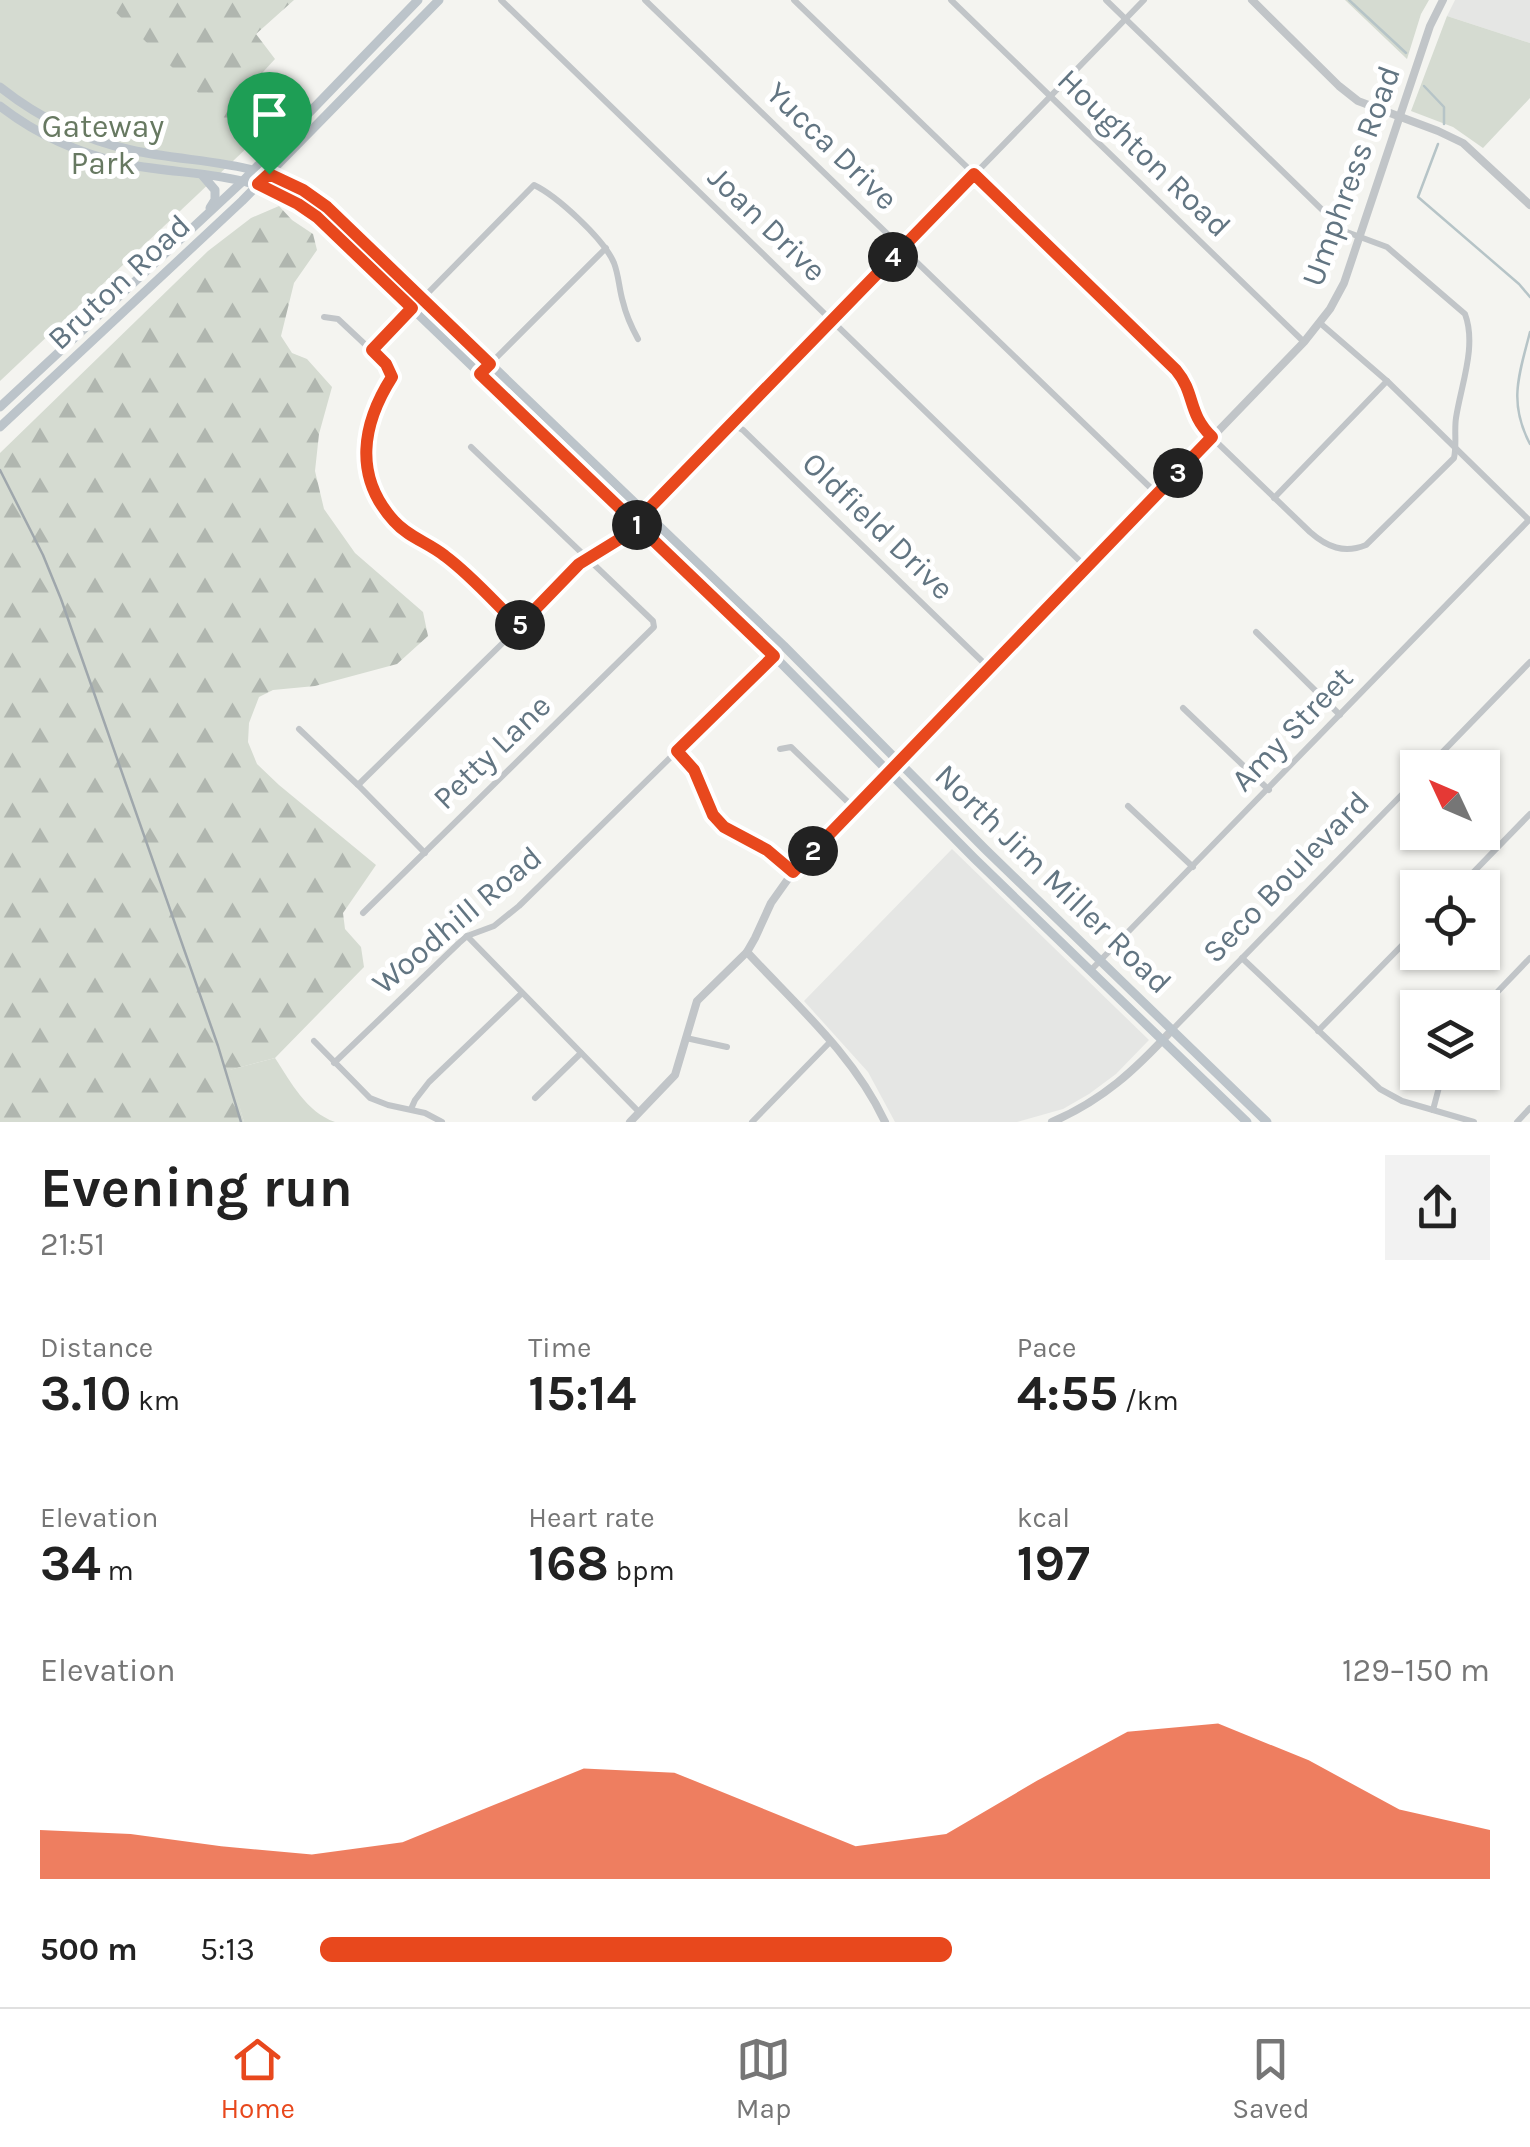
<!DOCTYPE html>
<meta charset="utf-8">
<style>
:root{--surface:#fff;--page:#f2f2f2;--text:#222;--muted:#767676;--line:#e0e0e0;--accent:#e8481d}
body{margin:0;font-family:Karla,sans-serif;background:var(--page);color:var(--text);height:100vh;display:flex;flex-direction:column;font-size:38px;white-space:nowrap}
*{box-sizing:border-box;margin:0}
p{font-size:32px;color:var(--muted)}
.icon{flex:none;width:55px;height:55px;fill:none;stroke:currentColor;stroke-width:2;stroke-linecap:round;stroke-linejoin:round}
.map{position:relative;height:1122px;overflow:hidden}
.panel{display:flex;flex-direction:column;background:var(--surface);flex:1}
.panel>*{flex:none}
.needle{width:65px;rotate:314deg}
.fabs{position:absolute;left:1400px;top:750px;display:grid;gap:20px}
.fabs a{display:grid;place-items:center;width:100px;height:100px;border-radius:0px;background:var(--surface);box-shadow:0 2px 8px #0004;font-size:50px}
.pin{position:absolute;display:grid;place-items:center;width:85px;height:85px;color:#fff;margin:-102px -42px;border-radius:50% 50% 50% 0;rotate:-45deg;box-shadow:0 0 10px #0007}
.pin .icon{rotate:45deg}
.km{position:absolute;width:50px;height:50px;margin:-25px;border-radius:50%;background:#222;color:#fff;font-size:28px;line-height:50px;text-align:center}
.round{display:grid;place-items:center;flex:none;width:105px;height:105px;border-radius:0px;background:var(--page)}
.head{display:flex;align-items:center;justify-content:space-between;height:170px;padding:0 40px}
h1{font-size:55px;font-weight:700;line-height:75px}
.figures{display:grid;grid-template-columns:repeat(3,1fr);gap:15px;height:170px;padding:10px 40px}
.figures div{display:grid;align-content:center}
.figures b{font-size:50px;font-weight:700}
.figures small{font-size:28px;font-weight:400}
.figures p{font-size:28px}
.chart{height:280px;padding:20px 40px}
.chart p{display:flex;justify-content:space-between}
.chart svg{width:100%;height:180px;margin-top:10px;fill:var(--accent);opacity:.7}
ul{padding:0 40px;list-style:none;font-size:32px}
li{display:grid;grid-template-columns:160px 120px 1fr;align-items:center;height:75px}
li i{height:25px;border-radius:12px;background:var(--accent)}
.dock{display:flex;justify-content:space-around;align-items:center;height:140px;border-top:2px solid var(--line);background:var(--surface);font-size:28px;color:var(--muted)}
.dock a{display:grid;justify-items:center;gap:5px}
.dock .selected{color:var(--accent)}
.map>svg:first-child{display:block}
.built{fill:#e5e6e4}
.forest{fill:url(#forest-firs)}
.green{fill:#d5dbd1}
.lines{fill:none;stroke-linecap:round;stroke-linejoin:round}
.stream{stroke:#b6c4c7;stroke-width:2.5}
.minor{stroke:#c1c5c8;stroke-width:6}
.tertiary{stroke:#c1c5c8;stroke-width:8}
.secondary{stroke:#bcc4ca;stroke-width:9}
.tram{stroke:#9fa7ac;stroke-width:2.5}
.route-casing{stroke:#fff;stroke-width:20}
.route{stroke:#e8481d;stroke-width:12}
.labels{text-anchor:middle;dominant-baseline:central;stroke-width:10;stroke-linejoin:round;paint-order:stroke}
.park-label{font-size:32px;fill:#677961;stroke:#fff}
.street-label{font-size:32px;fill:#627582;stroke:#fff}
</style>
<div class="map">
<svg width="1530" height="1122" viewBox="0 0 1530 1122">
<defs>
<pattern id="forest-firs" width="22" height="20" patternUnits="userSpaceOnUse" patternTransform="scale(2.5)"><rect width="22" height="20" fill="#d5dbd1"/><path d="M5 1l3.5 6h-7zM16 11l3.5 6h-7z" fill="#b0b6af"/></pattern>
</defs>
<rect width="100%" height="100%" fill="#f4f4f0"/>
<g class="built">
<polygon points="1455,0 1530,0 1530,43 1447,16"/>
<polygon points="952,849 1149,1040 1116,1074 1089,1094 1063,1109 1017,1122 895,1122 868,1072 804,1001"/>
</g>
<g class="forest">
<polygon points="0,0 294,0 256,34 275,59 228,110 249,132 225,152"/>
<polygon points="279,206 292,220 313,234 317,250 294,283 281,336 292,353 307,359 332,387 319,434 315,471 324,509 355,553 423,612 428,636 397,664 315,686 273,690 259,697 249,723 248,742 257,764 279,785 376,865 343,913 345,929 361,947 364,967 275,1058 230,1070 244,1122 0,1122 0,453 208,251 251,218"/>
</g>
<g class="green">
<polygon points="0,0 103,0 251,144 0,381"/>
<polygon points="1345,0 1429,0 1421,14 1407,59"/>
<polygon points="1447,16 1530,43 1530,98 1483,148 1453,127 1411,111"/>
<path d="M275,1058C291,1082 306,1112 335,1122H244L229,1070Z"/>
</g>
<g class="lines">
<g class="stream">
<polyline points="1349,0 1406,53"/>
<polyline points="1424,86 1444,107 1444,124"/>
<polyline points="1438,144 1418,197 1519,284 1530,297"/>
<path d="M1530,332C1519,375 1508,402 1530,444"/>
</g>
<g class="minor">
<polyline points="501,0 1086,567"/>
<polyline points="645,0 1157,494"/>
<path d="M794,0L1177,370C1191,388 1190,411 1203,429L1310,532C1327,547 1344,554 1366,545L1454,458C1457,445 1454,431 1456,418C1461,385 1477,346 1465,314L1387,247L1344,231L1106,0"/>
<polyline points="951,0 1304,342"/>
<path d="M324,317L338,319L386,364L393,377C358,430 353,488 405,531C417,541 433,546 445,556C472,576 495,603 519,627"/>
<polyline points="1320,323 1387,381 1529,520"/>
<path d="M372,350L534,185C557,196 604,239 614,263C619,276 619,289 623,302C626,315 632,328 638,339"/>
<polyline points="480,374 606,248"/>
<polyline points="732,424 743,430 988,667"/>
<polyline points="1274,498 1387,381"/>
<polyline points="1256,632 1340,715"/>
<polyline points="1183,708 1269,790"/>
<polyline points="299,729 358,785 425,853"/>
<polyline points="780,749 791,747 854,808"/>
<polyline points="677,751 693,769 713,815 724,827 767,850 793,872"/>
<polyline points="1427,768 1530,662"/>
<polyline points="358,785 519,627 579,564 624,535 1144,0"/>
<polyline points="1128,806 1193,867"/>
<polyline points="1458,888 1530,814"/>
<polyline points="363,913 654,627 653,621 471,447"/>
<polyline points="467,936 639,1112"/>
<polyline points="1242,958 1380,1089 1402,1101 1474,1122"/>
<polyline points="1091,970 1529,520"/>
<polyline points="1482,1008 1530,958"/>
<polyline points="1172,1030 1418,778"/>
<polyline points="1318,1031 1418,929"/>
<polyline points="686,1038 727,1047"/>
<polyline points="314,1041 370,1098 388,1105 425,1113 442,1122"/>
<polyline points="334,1063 459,943 467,936 494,926 519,906 784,646"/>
<polyline points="535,1098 581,1053"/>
<polyline points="411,1109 415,1100 429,1082 522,993"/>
<polyline points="1433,1110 1443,1072"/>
<polyline points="752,1122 831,1041"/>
<polyline points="1517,1122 1530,1108"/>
</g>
<g class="tertiary">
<polyline points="1252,0 1339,86 1358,101 1438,131 1463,143 1530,205"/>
<path d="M747,952C796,1005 854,1055 885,1122"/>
<polyline points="630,1122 675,1075 697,1001 747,952 755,938 771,903 793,872 1304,342 1330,309 1344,283 1430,26 1443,0"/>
<path d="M1052,1122C1103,1100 1135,1070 1172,1030"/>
</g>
<g class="secondary">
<path d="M0,87C39,118 82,139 131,150C205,166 262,156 327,207L784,646L985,849L1267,1122"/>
<path d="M0,106C36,134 81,154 126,164C198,178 254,168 317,217L774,656L975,859L1247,1122"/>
<polyline points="203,176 215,190 215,200 210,208"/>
<polyline points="0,407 244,180 418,0"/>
<polyline points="0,427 242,201 439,0"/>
</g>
<polyline class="tram" points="0,470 43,555 61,599 218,1046 241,1122"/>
</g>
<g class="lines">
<defs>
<path id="route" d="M269,174L303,190L327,207L490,364L480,374L774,656L677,751L694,770L713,815L724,827L767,850L793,872L1212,437C1187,413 1196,394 1176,370L974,174L635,523L618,540L579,564L519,626C495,603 472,576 445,556C429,543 408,537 394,521C353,476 362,424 392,377L386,364L372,350L412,308L317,217L298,204L258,184L269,174"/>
</defs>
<use href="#route" class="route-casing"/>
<use href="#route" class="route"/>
</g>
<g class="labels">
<g class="park-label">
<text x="103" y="126">Gateway<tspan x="103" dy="37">Park</tspan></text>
</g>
<g class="street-label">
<text transform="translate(832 146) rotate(44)">Yucca Drive</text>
<text transform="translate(1144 153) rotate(44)">Houghton Road</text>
<text transform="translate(1351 176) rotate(-70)">Umphress Road</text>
<text transform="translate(767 224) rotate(44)">Joan Drive</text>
<text transform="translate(119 282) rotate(-43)">Bruton Road</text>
<text transform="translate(878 526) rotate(44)">Oldfield Drive</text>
<text transform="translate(1292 729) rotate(-46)">Amy Street</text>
<text transform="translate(492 752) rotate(-44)">Petty Lane</text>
<text transform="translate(1286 877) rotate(-46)">Seco Boulevard</text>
<text transform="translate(1053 879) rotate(44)">North Jim Miller Road</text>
<text transform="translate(457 920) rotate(-40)">Woodhill Road</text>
</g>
</g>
</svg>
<div class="fabs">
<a><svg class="needle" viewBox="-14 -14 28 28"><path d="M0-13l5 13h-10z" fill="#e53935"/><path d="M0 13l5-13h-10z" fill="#767676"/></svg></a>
<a><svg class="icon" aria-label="locate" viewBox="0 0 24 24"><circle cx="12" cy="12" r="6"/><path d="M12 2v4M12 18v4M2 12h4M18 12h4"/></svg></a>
<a><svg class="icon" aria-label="layers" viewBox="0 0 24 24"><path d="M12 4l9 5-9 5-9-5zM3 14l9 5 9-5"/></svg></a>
</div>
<div class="pin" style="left:269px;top:174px;background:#1e9e55"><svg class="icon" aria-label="arrive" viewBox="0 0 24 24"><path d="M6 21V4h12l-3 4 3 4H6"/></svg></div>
<b class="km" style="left:637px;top:525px">1</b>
<b class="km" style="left:813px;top:851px">2</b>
<b class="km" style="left:1178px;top:473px">3</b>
<b class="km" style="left:893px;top:257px">4</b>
<b class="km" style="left:520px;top:625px">5</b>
</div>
<section class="panel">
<div class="head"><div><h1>Evening run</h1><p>21:51</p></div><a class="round"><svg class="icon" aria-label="share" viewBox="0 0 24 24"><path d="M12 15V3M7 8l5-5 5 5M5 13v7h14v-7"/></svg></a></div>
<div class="figures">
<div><p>Distance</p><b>3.10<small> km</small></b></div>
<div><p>Time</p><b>15:14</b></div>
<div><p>Pace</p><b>4:55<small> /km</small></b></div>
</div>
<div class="figures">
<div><p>Elevation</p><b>34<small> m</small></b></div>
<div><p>Heart rate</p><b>168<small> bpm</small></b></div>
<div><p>kcal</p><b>197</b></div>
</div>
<div class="chart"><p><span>Elevation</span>129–150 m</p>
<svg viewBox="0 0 160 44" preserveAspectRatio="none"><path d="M0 44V32L10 33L20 36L30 38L40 35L50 26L60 17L70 18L80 27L90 36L100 33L110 20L120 8L130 6L140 15L150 27L160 32V44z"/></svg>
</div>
<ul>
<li><b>500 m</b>5:13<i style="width:54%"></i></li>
</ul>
</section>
<nav class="dock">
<a class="selected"><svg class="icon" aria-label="home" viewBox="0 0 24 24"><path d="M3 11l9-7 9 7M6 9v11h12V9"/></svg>Home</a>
<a><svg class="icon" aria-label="map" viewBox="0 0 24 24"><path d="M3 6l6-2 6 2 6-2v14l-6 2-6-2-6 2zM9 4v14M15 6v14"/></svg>Map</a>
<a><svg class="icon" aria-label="saved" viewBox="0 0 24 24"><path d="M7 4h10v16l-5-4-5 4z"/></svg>Saved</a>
</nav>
